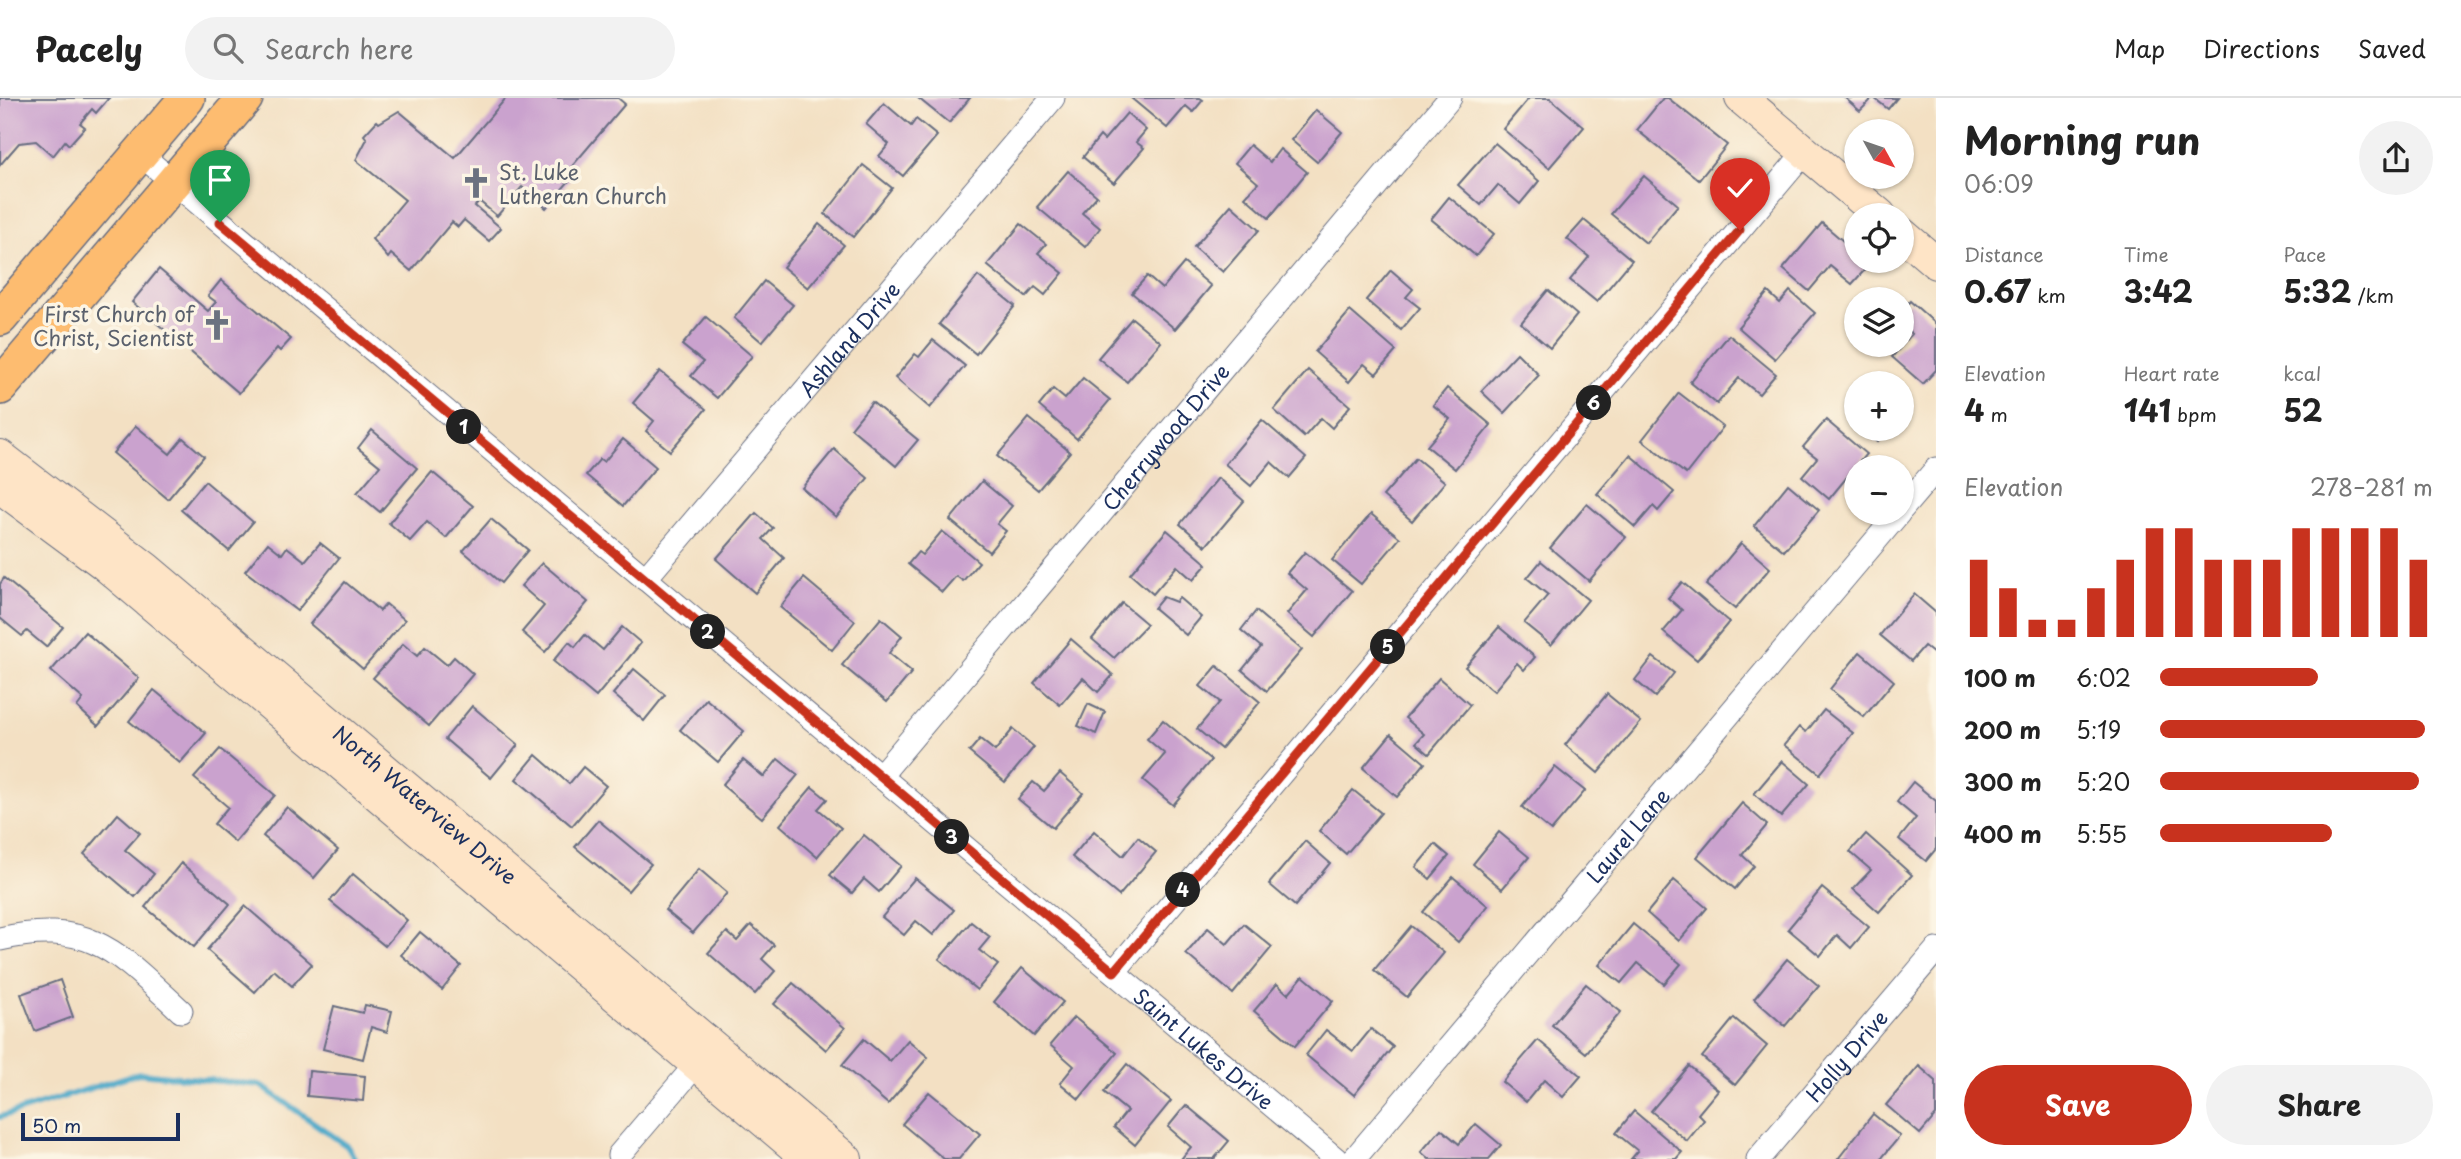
<!DOCTYPE html>
<meta charset="utf-8">
<style>
:root{--surface:#fff;--page:#f2f2f2;--text:#222;--muted:#767676;--line:#e0e0e0;--accent:#c8321e}
body{margin:0;font-family:"Playpen Sans",sans-serif;background:var(--page);color:var(--text);height:100vh;display:flex;flex-direction:column;font-size:26px;white-space:nowrap}
*{box-sizing:border-box;margin:0}
p{font-size:23px;color:var(--muted)}
.icon{flex:none;width:38px;height:38px;fill:none;stroke:currentColor;stroke-width:2;stroke-linecap:round;stroke-linejoin:round}
.map{position:relative;flex:1;overflow:hidden}
.panel{display:flex;flex-direction:column;background:var(--surface);width:525px}
.panel>*{flex:none}
.needle{width:46px;rotate:130deg}
.fabs{position:absolute;left:1844px;top:21px;display:grid;gap:14px}
.fabs a{display:grid;place-items:center;width:70px;height:70px;border-radius:50%;background:var(--surface);box-shadow:0 2px 5px #0004;font-size:35px}
.scale{position:absolute;left:21px;bottom:18px;width:159px;box-sizing:border-box;padding-left:7px;border:4px solid #1b2f5e;border-top:0;font-size:19px;line-height:24px;white-space:nowrap;color:#1b2f5e;-webkit-text-stroke:5px #fcf5e5;paint-order:stroke}
.pin{position:absolute;display:grid;place-items:center;width:60px;height:60px;color:#fff;margin:-72px -30px;border-radius:50% 50% 50% 0;rotate:-45deg;box-shadow:0 0 7px #0007}
.pin .icon{rotate:45deg}
.km{position:absolute;width:35px;height:35px;margin:-18px;border-radius:50%;background:#222;color:#fff;font-size:19px;line-height:35px;text-align:center}
.round{display:grid;place-items:center;flex:none;width:74px;height:74px;border-radius:37px;background:var(--page)}
.overview{display:flex;align-items:center;justify-content:space-between;height:119px;padding:0 28px}
h1{font-size:38px;font-weight:700;line-height:52px}
.metrics{display:grid;grid-template-columns:repeat(3,1fr);gap:10px;height:119px;padding:7px 28px}
.metrics div{display:grid;align-content:center}
.metrics b{font-size:30px;font-weight:700}
.metrics small{font-size:19px;font-weight:400}
.metrics p{font-size:19px}
.chart{height:196px;padding:14px 28px}
.chart p{display:flex;justify-content:space-between}
.chart svg{width:100%;height:126px;margin-top:7px;stroke:var(--accent);stroke-width:6}
.action{display:flex;gap:14px;margin-top:auto;padding:14px 28px}
.action a{flex:1;height:80px;border-radius:42px;background:var(--accent);color:#fff;font-size:28px;font-weight:700;line-height:80px;text-align:center}
.action a+a{background:var(--page);color:var(--text)}
ul{padding:0 28px;list-style:none;font-size:23px}
li{display:grid;grid-template-columns:112px 84px 1fr;align-items:center;height:52px}
li i{height:18px;border-radius:9px;background:var(--accent)}
header{display:flex;align-items:center;gap:42px;box-sizing:border-box;height:98px;padding:0 35px;background:var(--surface);border-bottom:2px solid var(--line)}
header strong{font-size:33px}
nav{display:flex;gap:38px;margin-inline-start:auto;font-size:24px}
.search{width:490px;height:63px;background:var(--page);display:flex;align-items:center;gap:18px;box-sizing:border-box;padding:0 24px;border-radius:38px;color:var(--muted);font-size:26px}
main{display:flex;flex:1;min-height:0}
.map>svg:first-child{display:block}
.lines{fill:none;stroke-linecap:round;stroke-linejoin:round}
.stream{stroke:#4aa7c8;stroke-width:6}
.building{fill:#caa2ce}
.street-casing{stroke:#676d81;stroke-width:25}
.secondary-casing{stroke:#676d81;stroke-width:34}
.primary-casing{stroke:#676d81;stroke-width:38}
.street{stroke:#fff;stroke-width:23}
.secondary{stroke:#fee4c6;stroke-width:32}
.primary{stroke:#fdbc70;stroke-width:35}
.route-casing{stroke:#fff;stroke-width:14}
.route{stroke:#c8321e;stroke-width:9}
.labels{text-anchor:middle;dominant-baseline:central;stroke-width:7;stroke-linejoin:round;paint-order:stroke}
.worship-label{font-size:21px;fill:#5b616d;stroke:#fcf5e5;text-anchor:start}
.street-label{font-size:21px;fill:#1b2f5e;stroke:#fcf5e5}
</style>
<header>
<strong>Pacely</strong>
<div class="search"><svg class="icon" aria-label="search" viewBox="0 0 24 24"><circle cx="10" cy="10" r="6"/><path d="M15 15l6 6"/></svg>Search here</div>
<nav><a>Map</a><a>Directions</a><a>Saved</a></nav>
</header>
<main>
<div class="map">
<svg width="1936" height="1061" viewBox="0 0 1936 1061">
<rect width="100%" height="100%" fill="#fcf5e5"/>
<filter id="ink" filterUnits="userSpaceOnUse"><feTurbulence type="fractalNoise" baseFrequency=".0143" numOctaves="2"/><feDisplacementMap in="SourceGraphic" scale="14" xChannelSelector="R" yChannelSelector="G"/><feConvolveMatrix kernelMatrix="1 2 1 2 8 2 1 2 1" color-interpolation-filters="sRGB"/></filter>
<filter id="wash" filterUnits="userSpaceOnUse"><feTurbulence type="fractalNoise" baseFrequency=".00686" numOctaves="4" result="noise"/><feDisplacementMap in="SourceGraphic" scale="28" xChannelSelector="R" yChannelSelector="G"/><feGaussianBlur stdDeviation="1.57" result="paint"/><feColorMatrix in="noise" values="0 0 0 0 0 0 0 0 0 0 0 0 0 0 0 0 0 1.4 0 .05"/><feComposite in="paint" operator="in"/></filter>
<g filter="url(#wash)">
<rect width="100%" height="100%" fill="#f3e0c3"/>
<g class="lines">
<polyline class="stream" points="0,1019 139,975 260,987 347,1048 355,1061"/>
</g>
<g id="blocks">
<g class="building">
<polygon points="0,0 109,0 96,15 92,11 80,25 85,29 69,47 65,43 53,58 36,43 19,45 0,67"/>
<polygon points="506,0 618,0 625,6 568,73 572,77 570,82 546,110 522,89 497,118 479,103 475,108 501,130 489,143 464,122 458,129 452,124 411,173 391,156 388,160 372,141 405,102 356,62 367,41 364,37 377,23 379,25 399,13 455,60"/>
<polygon points="918,0 970,0 949,25"/>
<polygon points="1131,0 1200,0 1203,2 1193,14 1186,8 1167,30"/>
<polygon points="1529,0 1550,0 1584,29 1549,70 1503,31"/>
<polygon points="1663,0 1668,0 1727,47 1699,82 1637,32"/>
<polygon points="1845,0 1873,0 1860,13"/>
<polygon points="1874,0 1897,0 1888,11"/>
<polygon points="884,5 911,28 916,21 937,38 903,78 879,58 889,46 866,26"/>
<polygon points="1316,12 1342,34 1317,64 1291,42"/>
<polygon points="1127,15 1146,32 1136,44 1144,50 1114,85 1083,59 1100,38 1104,42"/>
<polygon points="1495,45 1539,83 1520,106 1498,87 1481,107 1458,87"/>
<polygon points="1250,47 1270,64 1280,51 1307,74 1269,120 1245,99 1258,85 1235,65"/>
<polygon points="863,67 892,90 853,139 825,116"/>
<polygon points="1068,73 1097,98 1082,115 1100,130 1085,149 1037,109"/>
<polygon points="1644,78 1678,107 1646,145 1611,116"/>
<polygon points="1449,99 1494,136 1476,158 1431,121"/>
<polygon points="1231,107 1259,132 1223,174 1194,149"/>
<polygon points="1584,122 1632,162 1597,204 1570,182 1589,159 1567,141"/>
<polygon points="1822,125 1857,155 1857,163 1870,166 1852,186 1830,168 1809,193 1783,171"/>
<polygon points="819,126 844,147 808,190 783,169"/>
<polygon points="1021,126 1046,146 1038,155 1063,175 1045,197 1035,189 1026,199 987,167"/>
<polygon points="1184,165 1211,188 1175,231 1132,195 1147,178 1162,191"/>
<polygon points="159,171 208,213 216,204 208,198 221,182 291,241 280,253 277,250 239,295 132,204"/>
<polygon points="1391,172 1413,191 1406,199 1420,210 1401,232 1366,202"/>
<polygon points="978,178 1015,208 976,256 939,226"/>
<polygon points="764,183 793,207 762,244 734,220"/>
<polygon points="1548,192 1577,217 1550,250 1521,225"/>
<polygon points="1790,193 1815,215 1775,261 1738,229 1768,194 1780,205"/>
<polygon points="1910,203 1936,226 1936,272 1923,286 1892,259 1912,236 1902,228 1902,212"/>
<polygon points="1350,213 1396,253 1376,276 1364,266 1349,284 1315,254"/>
<polygon points="706,219 752,258 717,300 691,278 703,264 682,247"/>
<polygon points="1132,220 1161,244 1127,284 1098,260"/>
<polygon points="1729,237 1776,276 1759,296 1739,280 1717,306 1690,284"/>
<polygon points="933,242 965,268 930,310 895,280 915,256 919,259"/>
<polygon points="1517,255 1539,277 1504,315 1481,293"/>
<polygon points="1308,272 1350,308 1332,330 1321,320 1304,339 1274,312"/>
<polygon points="660,273 706,311 670,353 646,333 654,323 633,305"/>
<polygon points="1083,280 1110,302 1077,341 1039,308 1053,291 1065,301"/>
<polygon points="1447,290 1491,327 1455,371 1427,348 1450,321 1433,307"/>
<polygon points="1679,295 1723,329 1686,376 1642,342"/>
<polygon points="872,304 918,342 896,368 851,330"/>
<polygon points="1029,320 1070,354 1038,392 997,358"/>
<polygon points="1262,322 1306,360 1289,380 1271,364 1251,388 1225,366"/>
<polygon points="1826,322 1866,356 1829,401 1802,378 1817,360 1803,349"/>
<polygon points="136,328 170,356 183,340 204,358 168,401 113,355"/>
<polygon points="1862,331 1888,331 1877,344"/>
<polygon points="372,332 417,370 380,414 357,395 380,368 358,350"/>
<polygon points="623,341 656,369 623,408 586,377 600,361 604,364"/>
<polygon points="834,351 868,380 836,419 802,390"/>
<polygon points="1630,357 1674,394 1658,413 1653,408 1635,429 1597,396"/>
<polygon points="1416,360 1445,384 1412,423 1383,398"/>
<polygon points="432,374 473,408 446,440 427,424 410,443 389,425"/>
<polygon points="1218,380 1244,403 1206,448 1180,426"/>
<polygon points="205,383 253,424 229,453 181,412"/>
<polygon points="982,383 1012,408 997,426 1006,433 989,454 950,422"/>
<polygon points="1788,386 1819,412 1784,453 1754,428"/>
<polygon points="1587,406 1626,439 1589,483 1550,450"/>
<polygon points="756,415 773,430 763,441 784,460 755,495 716,461"/>
<polygon points="1371,416 1400,440 1361,486 1332,462"/>
<polygon points="491,421 528,452 501,485 463,453"/>
<polygon points="1167,432 1207,466 1193,482 1177,468 1153,496 1130,476"/>
<polygon points="942,433 979,464 963,483 956,478 942,494 908,466 918,454 922,457"/>
<polygon points="268,445 282,456 287,449 305,463 320,445 339,460 297,513 245,473"/>
<polygon points="1741,445 1770,470 1735,511 1706,487"/>
<polygon points="1305,454 1352,493 1314,539 1287,516 1307,492 1287,475"/>
<polygon points="1541,463 1588,502 1551,547 1524,525 1548,497 1527,480"/>
<polygon points="542,465 588,504 545,554 522,534 544,508 521,488"/>
<polygon points="4,480 63,529 46,549 27,533 22,538 0,520 0,486"/>
<polygon points="804,480 855,523 832,552 780,509"/>
<polygon points="345,484 380,513 386,506 405,522 363,571 310,526"/>
<polygon points="1682,484 1729,524 1697,562 1663,534 1682,512 1668,500"/>
<polygon points="1914,496 1936,515 1936,554 1934,556 1924,548 1911,563 1880,537"/>
<polygon points="1163,499 1176,504 1179,500 1201,519 1186,537 1154,510"/>
<polygon points="1122,505 1147,526 1114,560 1092,541"/>
<polygon points="1256,513 1302,552 1267,593 1242,572 1261,549 1241,532"/>
<polygon points="881,520 902,538 889,555 912,574 887,604 842,567"/>
<polygon points="622,529 641,545 596,599 553,563 569,544 575,549 585,537 603,552"/>
<polygon points="1499,529 1535,559 1524,572 1517,565 1494,593 1465,569"/>
<polygon points="85,534 139,580 98,628 77,609 83,601 51,573"/>
<polygon points="1071,541 1113,577 1098,594 1083,580 1060,607 1034,585"/>
<polygon points="403,546 417,558 425,549 447,567 454,559 473,576 429,628 373,580"/>
<polygon points="1860,554 1894,583 1864,619 1830,591"/>
<polygon points="1653,559 1674,575 1655,599 1635,582"/>
<polygon points="1217,568 1260,604 1221,651 1197,631 1220,604 1200,588"/>
<polygon points="634,571 665,597 644,623 613,596"/>
<polygon points="1439,580 1470,607 1429,656 1416,645 1424,636 1405,620"/>
<polygon points="154,592 206,635 180,665 129,623"/>
<polygon points="1607,596 1641,624 1598,675 1565,647"/>
<polygon points="706,601 744,633 718,664 680,632"/>
<polygon points="1088,606 1105,614 1096,636 1078,628"/>
<polygon points="472,608 518,647 491,680 445,641"/>
<polygon points="1824,612 1853,635 1820,676 1784,647 1799,629 1806,634"/>
<polygon points="1163,622 1211,662 1173,707 1143,682 1165,656 1147,641"/>
<polygon points="1013,631 1034,649 1005,684 969,654 980,641 995,653"/>
<polygon points="1391,636 1425,665 1397,699 1363,670"/>
<polygon points="220,651 275,697 235,744 214,726 228,709 194,680"/>
<polygon points="536,657 569,686 583,669 606,688 572,728 516,681"/>
<polygon points="778,661 798,677 762,720 722,687 743,662 764,679"/>
<polygon points="1782,663 1809,686 1781,719 1754,696"/>
<polygon points="1555,669 1585,693 1551,733 1522,709"/>
<polygon points="1060,675 1083,695 1053,730 1018,701 1033,684 1044,693"/>
<polygon points="1913,684 1936,703 1936,751 1926,763 1899,741 1916,720 1897,704"/>
<polygon points="812,689 827,701 818,711 841,730 817,759 780,727"/>
<polygon points="1353,692 1381,715 1346,756 1319,733"/>
<polygon points="1742,705 1767,727 1742,757 1754,768 1735,791 1697,759"/>
<polygon points="287,709 338,752 314,780 263,738"/>
<polygon points="118,716 140,735 125,752 154,776 135,799 84,756"/>
<polygon points="598,722 651,766 628,793 575,749"/>
<polygon points="1094,733 1123,758 1138,739 1156,754 1119,798 1072,759"/>
<polygon points="1499,734 1529,759 1502,791 1473,766"/>
<polygon points="1866,736 1912,777 1879,814 1853,791 1871,772 1850,754"/>
<polygon points="864,737 901,768 879,794 864,781 852,795 830,777"/>
<polygon points="1305,743 1330,765 1295,808 1269,786"/>
<polygon points="1435,746 1449,758 1430,781 1416,769"/>
<polygon points="181,765 230,806 194,849 145,809"/>
<polygon points="699,771 727,795 693,835 665,812"/>
<polygon points="353,776 407,822 385,848 330,803"/>
<polygon points="1453,779 1488,808 1458,844 1423,814"/>
<polygon points="915,780 954,812 933,837 916,823 904,837 882,819"/>
<polygon points="1674,782 1707,810 1679,843 1647,815"/>
<polygon points="1822,790 1869,829 1851,850 1837,837 1820,858 1788,831"/>
<polygon points="245,808 312,866 292,888 274,872 255,894 207,852"/>
<polygon points="971,824 990,839 979,852 998,867 977,892 939,861"/>
<polygon points="1244,826 1272,849 1233,896 1186,856 1208,830 1227,846"/>
<polygon points="1633,826 1681,866 1664,886 1638,865 1621,885 1599,867"/>
<polygon points="751,827 774,847 762,861 775,873 755,896 708,855 727,834 737,843"/>
<polygon points="1411,828 1444,855 1407,899 1374,872"/>
<polygon points="420,834 461,868 442,892 401,857"/>
<polygon points="1787,861 1819,888 1785,928 1754,901"/>
<polygon points="1022,870 1063,904 1034,938 994,904"/>
<polygon points="1303,878 1333,903 1295,948 1254,913 1277,886 1288,896"/>
<polygon points="60,882 73,919 35,933 21,896"/>
<polygon points="793,885 845,930 826,952 774,906"/>
<polygon points="1586,886 1621,914 1586,955 1552,927"/>
<polygon points="365,907 392,913 387,934 371,929 363,961 323,951 334,908 363,915"/>
<polygon points="1074,919 1117,955 1079,1001 1060,985 1074,968 1050,947"/>
<polygon points="1734,920 1767,948 1735,987 1702,959"/>
<polygon points="1371,931 1393,949 1354,997 1306,957 1326,932 1353,953"/>
<polygon points="864,941 890,963 908,942 928,959 888,1006 842,967"/>
<polygon points="1538,942 1581,978 1563,999 1544,982 1526,1004 1502,984"/>
<polygon points="1127,966 1171,1003 1135,1047 1114,1029 1127,1013 1104,994"/>
<polygon points="1689,968 1718,992 1698,1016 1704,1022 1687,1043 1651,1013"/>
<polygon points="1919,968 1936,983 1936,1017 1920,1036 1886,1007"/>
<polygon points="309,973 365,978 363,1003 307,998"/>
<polygon points="929,994 980,1036 959,1061 944,1061 902,1026"/>
<polygon points="1186,1007 1229,1043 1214,1061 1181,1061 1191,1049 1168,1029"/>
<polygon points="1634,1013 1682,1054 1676,1061 1631,1061 1638,1053 1616,1035"/>
<polygon points="1873,1016 1900,1038 1881,1061 1838,1061"/>
<polygon points="1476,1026 1501,1047 1489,1061 1429,1061 1421,1054 1441,1031 1459,1046"/>
</g>
</g>
</g>
<g filter="url(#ink)">
<use href="#blocks" fill-opacity="0" stroke="#676d81" stroke-width="2"/>
<g class="lines">
<defs>
<g id="street">
<path id="s1" d="M140,56L1336,1061"/>
<polyline points="1902,411 1936,371"/>
<path id="s2" d="M645,481L1053,0"/>
<path id="s3" d="M880,678L1450,0"/>
<path d="M0,841C91,820 119,856 181,913"/>
<polyline points="1114,874 1805,54"/>
<polyline points="619,1057 706,955"/>
<path id="s4" d="M1354,1061L1899,415"/>
<path id="s5" d="M1758,1061L1936,852"/>
</g>
<g id="secondary">
<polyline points="1741,0 1880,117"/>
<polyline points="1902,136 1936,165"/>
<path id="s6" d="M0,358L147,471L846,1061"/>
<polyline points="0,389 104,466 809,1061"/>
</g>
<g id="primary">
<polyline points="0,220 187,0"/>
<polyline points="0,289 245,0"/>
</g>
</defs>
<use href="#street" class="street-casing"/>
<use href="#secondary" class="secondary-casing"/>
<use href="#primary" class="primary-casing"/>
<use href="#street" class="street"/>
<use href="#secondary" class="secondary"/>
<use href="#primary" class="primary"/>
</g>
</g>
<g class="lines" filter="url(#ink)">
<defs>
<polyline id="route" points="220,124 1114,874 1740,132"/>
</defs>
<use href="#route" class="route-casing"/>
<use href="#route" class="route"/>
</g>
<defs>
<symbol id="church-bare" viewBox="-9 -9 18 18"><path d="M-1.2-6h2.4v3.5h3.3v2.4h-3.3V6h-2.4V-.1h-3.3v-2.4h3.3Z" fill="#6b7280" stroke="#fcf5e5" stroke-width="2.5" paint-order="stroke"/></symbol>
</defs>
<g fill-rule="evenodd">
<use href="#church-bare" x="454" y="63" width="44" height="44"/>
<use href="#church-bare" x="195" y="205" width="44" height="44"/>
</g>
<g class="labels">
<g class="worship-label">
<text x="499" y="73">St. Luke<tspan x="499" dy="24">Lutheran Church</tspan></text>
<text x="194" y="215" text-anchor="end">First Church of<tspan x="194" dy="24">Christ, Scientist</tspan></text>
</g>
<g class="street-label">
<text stroke="none"><textPath href="#s2" startOffset="315">Ashland Drive</textPath></text>
<text stroke="none"><textPath href="#s3" startOffset="443">Cherrywood Drive</textPath></text>
<text stroke="none"><textPath href="#s6" startOffset="550">North Waterview Drive</textPath></text>
<text stroke="none"><textPath href="#s4" startOffset="424">Laurel Lane</textPath></text>
<text stroke="none"><textPath href="#s1" startOffset="1390">Saint Lukes Drive</textPath></text>
<text stroke="none"><textPath href="#s5" startOffset="136">Holly Drive</textPath></text>
</g>
</g>
</svg>
<div class="fabs">
<a><svg class="needle" viewBox="-14 -14 28 28"><path d="M0-13l5 13h-10z" fill="#e53935"/><path d="M0 13l5-13h-10z" fill="#767676"/></svg></a>
<a><svg class="icon" aria-label="locate" viewBox="0 0 24 24"><circle cx="12" cy="12" r="6"/><path d="M12 2v4M12 18v4M2 12h4M18 12h4"/></svg></a>
<a><svg class="icon" aria-label="layers" viewBox="0 0 24 24"><path d="M12 4l9 5-9 5-9-5zM3 14l9 5 9-5"/></svg></a>
<a>+</a>
<a>−</a>
</div>
<div class="scale">50 m</div>
<div class="pin" style="left:220px;top:124px;background:#1e9e55"><svg class="icon" aria-label="arrive" viewBox="0 0 24 24"><path d="M6 21V4h12l-3 4 3 4H6"/></svg></div>
<div class="pin" style="left:1740px;top:132px;background:#d93025"><svg class="icon" aria-label="check" viewBox="0 0 24 24"><path d="M5 12l5 5 9-10"/></svg></div>
<b class="km" style="left:464px;top:329px">1</b>
<b class="km" style="left:708px;top:534px">2</b>
<b class="km" style="left:952px;top:739px">3</b>
<b class="km" style="left:1183px;top:792px">4</b>
<b class="km" style="left:1388px;top:549px">5</b>
<b class="km" style="left:1594px;top:305px">6</b>
</div>
<section class="panel">
<div class="overview"><div><h1>Morning run</h1><p>06:09</p></div><a class="round"><svg class="icon" aria-label="share" viewBox="0 0 24 24"><path d="M12 15V3M7 8l5-5 5 5M5 13v7h14v-7"/></svg></a></div>
<div class="metrics">
<div><p>Distance</p><b>0.67<small> km</small></b></div>
<div><p>Time</p><b>3:42</b></div>
<div><p>Pace</p><b>5:32<small> /km</small></b></div>
</div>
<div class="metrics">
<div><p>Elevation</p><b>4<small> m</small></b></div>
<div><p>Heart rate</p><b>141<small> bpm</small></b></div>
<div><p>kcal</p><b>52</b></div>
</div>
<div class="chart"><p><span>Elevation</span>278–281 m</p>
<svg viewBox="0 0 160 44" preserveAspectRatio="none"><path d="M5 44V17M15 44V27M25 44V38M35 44V38M45 44V27M55 44V17M65 44V6M75 44V6M85 44V17M95 44V17M105 44V17M115 44V6M125 44V6M135 44V6M145 44V6M155 44V17"/></svg>
</div>
<ul>
<li><b>100 m</b>6:02<i style="width:58%"></i></li>
<li><b>200 m</b>5:19<i style="width:97%"></i></li>
<li><b>300 m</b>5:20<i style="width:95%"></i></li>
<li><b>400 m</b>5:55<i style="width:63%"></i></li>
</ul>
<div class="action"><a>Save</a><a>Share</a></div>
</section>
</main>
